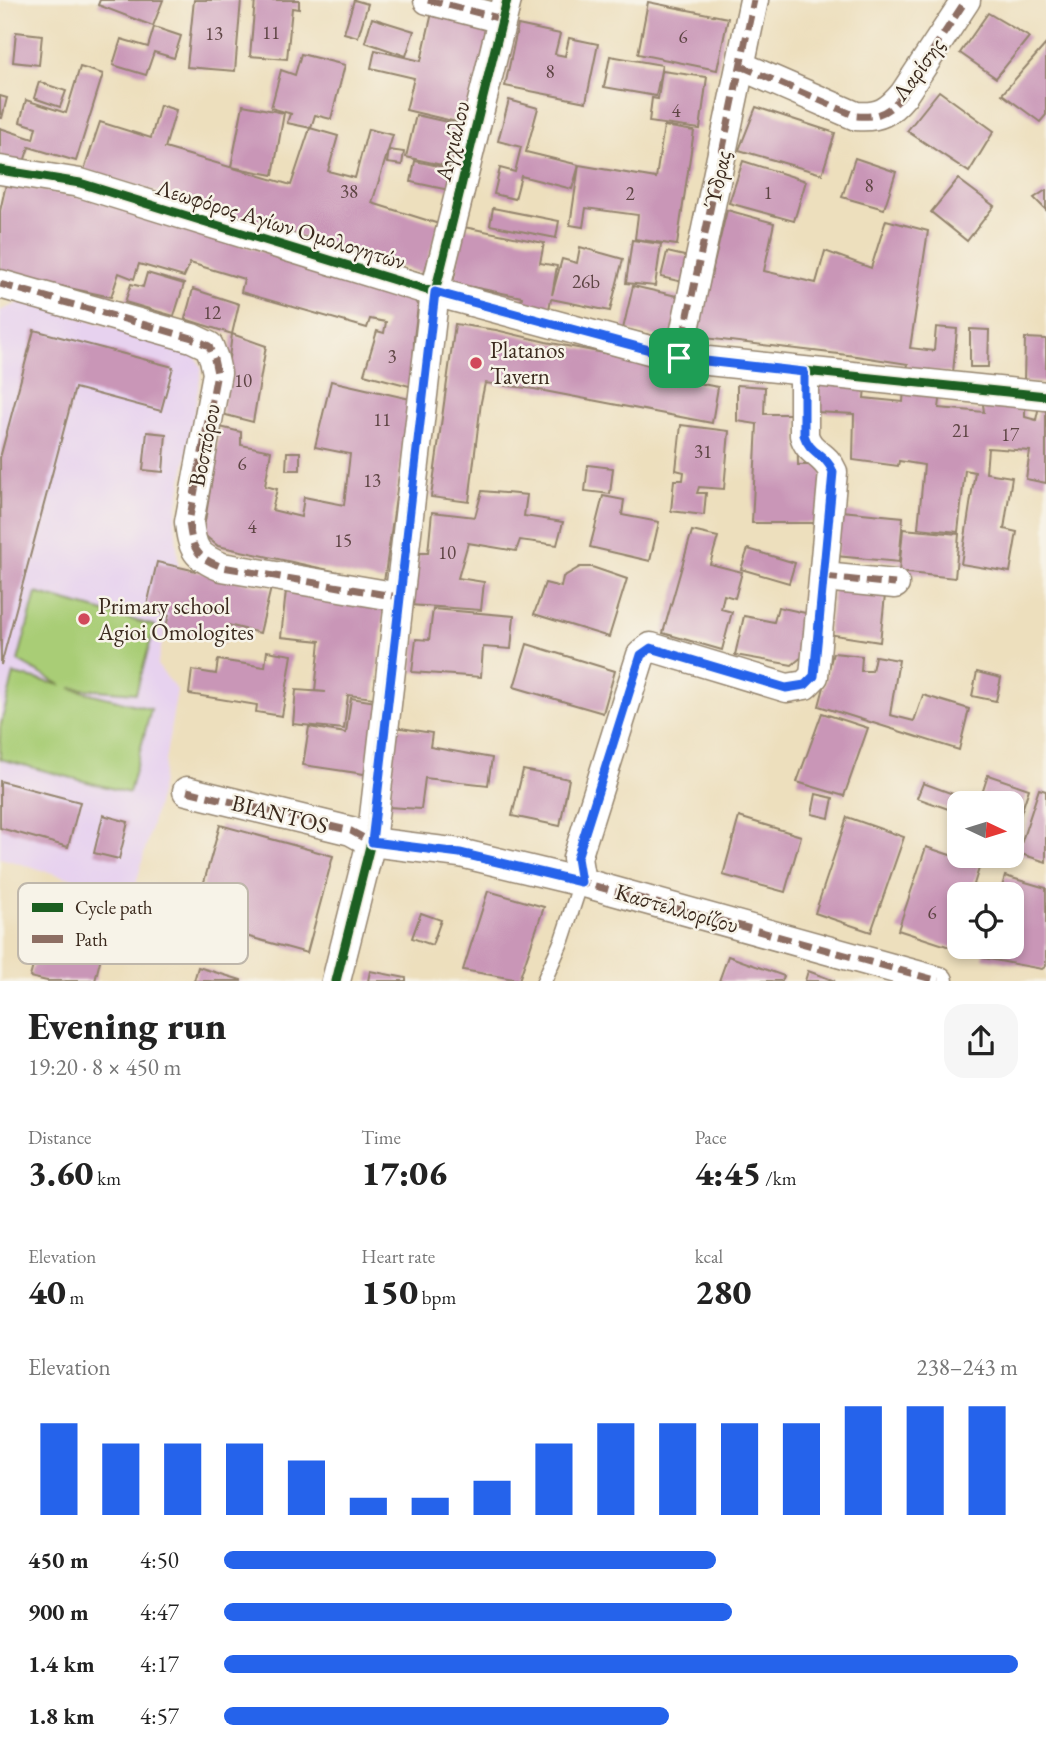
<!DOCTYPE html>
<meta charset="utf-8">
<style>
:root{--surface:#fff;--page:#f6f6f6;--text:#222;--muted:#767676;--accent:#2563eb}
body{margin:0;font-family:"EB Garamond",serif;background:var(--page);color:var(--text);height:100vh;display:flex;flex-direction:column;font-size:26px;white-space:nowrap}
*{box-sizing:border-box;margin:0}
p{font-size:23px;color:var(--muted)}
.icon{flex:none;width:38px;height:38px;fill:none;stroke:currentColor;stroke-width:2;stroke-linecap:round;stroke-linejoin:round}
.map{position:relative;height:981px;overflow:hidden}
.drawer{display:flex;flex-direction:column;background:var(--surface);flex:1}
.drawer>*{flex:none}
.needle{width:46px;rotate:94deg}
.controls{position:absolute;left:947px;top:791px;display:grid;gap:14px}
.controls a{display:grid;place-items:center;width:77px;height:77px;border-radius:14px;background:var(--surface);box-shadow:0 4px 10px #0003;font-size:35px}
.pin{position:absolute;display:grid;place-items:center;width:60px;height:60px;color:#fff;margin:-30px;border-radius:14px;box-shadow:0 4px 10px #0006}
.round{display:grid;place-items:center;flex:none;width:74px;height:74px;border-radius:21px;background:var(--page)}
.summary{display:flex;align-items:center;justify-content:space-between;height:119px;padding:0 28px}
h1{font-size:38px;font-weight:800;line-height:52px}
.figures{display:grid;grid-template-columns:repeat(3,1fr);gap:10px;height:119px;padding:7px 28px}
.figures div{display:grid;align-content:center}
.figures b{font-size:35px;font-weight:800}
.figures small{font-size:19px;font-weight:400}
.figures p{font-size:19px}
.chart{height:196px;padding:14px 28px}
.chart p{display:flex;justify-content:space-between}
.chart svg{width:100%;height:126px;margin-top:7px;stroke:var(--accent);stroke-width:6}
ul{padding:0 28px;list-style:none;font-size:23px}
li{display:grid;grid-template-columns:112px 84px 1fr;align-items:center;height:52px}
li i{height:18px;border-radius:9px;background:var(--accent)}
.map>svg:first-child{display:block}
.built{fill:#e7d2ef}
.green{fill:#a9cd76;stroke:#727c4a;stroke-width:2}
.building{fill:#c996b7}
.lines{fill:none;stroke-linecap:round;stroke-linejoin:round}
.service-casing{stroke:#94846e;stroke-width:17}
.minor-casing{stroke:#94846e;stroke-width:31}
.service{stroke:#fff;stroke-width:14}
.minor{stroke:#fff;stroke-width:28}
.quiet{stroke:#8d6e63;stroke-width:7;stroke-dasharray:14 7;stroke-linecap:butt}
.cycleway-casing{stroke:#f7f3e8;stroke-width:13}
.cycleway{stroke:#1b5e20;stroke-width:9}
.route-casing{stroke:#fff;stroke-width:14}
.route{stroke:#2563eb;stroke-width:9}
.poi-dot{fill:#d1495b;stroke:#f7f3e8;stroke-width:2.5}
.labels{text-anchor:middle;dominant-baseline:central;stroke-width:5;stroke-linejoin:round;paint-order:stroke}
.number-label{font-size:19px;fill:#5e4544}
.street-label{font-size:23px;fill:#3b2a1e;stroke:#f7f3e8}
.poi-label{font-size:23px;fill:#3b2a1e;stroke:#f7f3e8;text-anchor:start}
.key{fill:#f7f3e8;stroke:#bfb7ab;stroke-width:2}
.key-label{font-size:19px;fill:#3b2a1e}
</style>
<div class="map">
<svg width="1046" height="981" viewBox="0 0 1046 981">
<rect width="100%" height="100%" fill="#f7f3e8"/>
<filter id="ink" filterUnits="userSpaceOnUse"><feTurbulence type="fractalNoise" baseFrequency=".0143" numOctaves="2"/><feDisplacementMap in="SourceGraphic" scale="14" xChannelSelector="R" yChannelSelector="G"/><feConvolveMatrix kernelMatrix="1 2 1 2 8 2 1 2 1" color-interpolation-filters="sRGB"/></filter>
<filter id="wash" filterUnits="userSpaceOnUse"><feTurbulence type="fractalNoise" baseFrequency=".00686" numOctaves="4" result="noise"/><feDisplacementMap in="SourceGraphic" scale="28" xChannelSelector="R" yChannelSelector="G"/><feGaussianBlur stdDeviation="1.57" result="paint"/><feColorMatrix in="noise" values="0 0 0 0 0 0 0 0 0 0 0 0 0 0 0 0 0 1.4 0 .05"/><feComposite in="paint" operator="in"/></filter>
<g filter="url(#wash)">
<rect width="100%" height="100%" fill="#eddfbd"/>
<polygon class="built" points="23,301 193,351 202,369 175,521 179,573 157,665 177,690 159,797 133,896 0,858 0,311"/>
<polygon class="green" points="36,593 155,626 136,693 70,688 151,709 129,793 0,759 0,728 14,674 61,685 18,661"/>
<g id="blocks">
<g class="building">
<polygon points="100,0 163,0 153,26 98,5"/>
<polygon points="194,0 241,0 235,71 187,67"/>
<polygon points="255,0 299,0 299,9 292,8 287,59 250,56"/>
<polygon points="354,0 368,4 358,37 344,33"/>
<polygon points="648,2 728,18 717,70 638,54"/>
<polygon points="434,4 494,18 469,125 406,110 414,78 371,68 375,50 421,61"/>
<polygon points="988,13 1029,37 996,78 960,53"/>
<polygon points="372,18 414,31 406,56 365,42"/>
<polygon points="518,25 560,34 555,54 565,56 569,38 598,44 586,102 505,86"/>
<polygon points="154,27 181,36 174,58 154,52 146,75 113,65 121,39 148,47"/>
<polygon points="16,32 42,35 39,65 13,62"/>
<polygon points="1046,44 1046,115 1040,122 1002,94"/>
<polygon points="301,54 345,65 331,119 315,115 311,128 287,123 290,114 292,114 271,108 281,70 295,75"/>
<polygon points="610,56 662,65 656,96 604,87"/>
<polygon points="80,67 103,74 76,161 29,147 23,165 0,157 0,128 33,139 36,127 20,122 26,100 66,113"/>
<polygon points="662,71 707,77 700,129 649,122 652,98 658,99"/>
<polygon points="39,82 66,91 60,107 34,98"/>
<polygon points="939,91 994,131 969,172 907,131"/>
<polygon points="0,96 7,98 2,118 0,118"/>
<polygon points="509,100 538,108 526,152 579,165 656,178 664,126 694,131 677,245 635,239 638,215 586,208 583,227 570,225 579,165 572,189 521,176 515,199 494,194 500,168 515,172 521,147 498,141"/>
<polygon points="160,105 176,110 165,148 291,185 310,128 338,136 328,171 355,178 368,129 393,135 372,203 439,224 424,274 355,252 251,223 186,201 84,170 100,122 151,138"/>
<polygon points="243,105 284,113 273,175 231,167"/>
<polygon points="756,107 835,133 822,174 739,150"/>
<polygon points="416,115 465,126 455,168 406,157"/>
<polygon points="389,150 404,152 402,165 387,163"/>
<polygon points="855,158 896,172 884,209 842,197"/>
<polygon points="415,161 453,169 449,190 411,182"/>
<polygon points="743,161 806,181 794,221 729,203"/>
<polygon points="958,179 994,206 967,241 931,212"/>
<polygon points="6,184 105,202 414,299 418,306 414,338 413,387 364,374 377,331 384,333 386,322 370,319 367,328 241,292 244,279 190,263 184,277 139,264 134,279 119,273 111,297 0,273 0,211"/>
<polygon points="1046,190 1046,210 1034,198"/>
<polygon points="493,208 559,221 556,238 490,225"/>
<polygon points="727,210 774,223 764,271 816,283 825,251 871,268 886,220 928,231 910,348 934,351 936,327 957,329 953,373 907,369 908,364 856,356 696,337"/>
<polygon points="464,227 544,243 540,263 557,266 552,295 562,259 577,263 580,247 623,259 610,311 551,299 549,309 521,303 522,297 453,283"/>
<polygon points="632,240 661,244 655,286 626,283"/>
<polygon points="667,252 693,258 687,283 661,277"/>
<polygon points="147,273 184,284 174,316 125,302 131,284 143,287"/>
<polygon points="633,286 681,297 671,340 623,329"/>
<polygon points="193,289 239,304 232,334 185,319"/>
<polygon points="455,324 496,330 546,342 614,355 675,370 671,378 718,387 712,423 534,389 485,383 481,402 469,502 431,497"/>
<polygon points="970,329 989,330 988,367 970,367"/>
<polygon points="34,330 173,367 161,411 75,388 1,665 0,458"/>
<polygon points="232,334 266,346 253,422 222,414"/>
<polygon points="1025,338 1046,339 1046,383 1024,382"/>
<polygon points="331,381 410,399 384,582 218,546 203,534 220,427 241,432 241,445 271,451 265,486 277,489 272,510 301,517 304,497 344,505 350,454 315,447"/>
<polygon points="817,383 865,387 864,398 903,402 904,389 941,393 939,408 984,412 982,397 1025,400 1025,417 1036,420 1039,406 1046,407 1046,483 1026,479 1030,451 988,448 986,473 1012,477 1004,529 1017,532 1010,572 961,564 975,472 965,470 958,532 918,528 924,465 899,461 898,466 853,460 854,414 816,412"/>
<polygon points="737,385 765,387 764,414 797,414 798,465 823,465 820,523 752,523 757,424 737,421"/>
<polygon points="681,425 729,431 724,489 699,487 697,493 706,493 704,515 671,511 674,480 683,480 684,472 676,470"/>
<polygon points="147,432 166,434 163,472 143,470"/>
<polygon points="287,452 300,452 300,470 286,470"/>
<polygon points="588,465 613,468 610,494 585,491"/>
<polygon points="482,491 527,495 524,516 563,522 557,545 520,540 516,551 468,543 458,578 484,582 481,610 410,605 419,553 428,553 432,512 475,517"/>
<polygon points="603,496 624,500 622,515 659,522 650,561 590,547"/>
<polygon points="841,511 903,517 899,562 836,556"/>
<polygon points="903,529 959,534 955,578 899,572"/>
<polygon points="692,531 718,537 710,564 742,572 735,598 724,595 721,609 732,612 722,650 663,633"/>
<polygon points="748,549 795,563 789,583 741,569"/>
<polygon points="157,562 271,588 260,633 228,625 224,643 165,630 169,615 146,610"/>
<polygon points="580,567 592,567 627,579 609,637 534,614 545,583 561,587 563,577"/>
<polygon points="834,588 885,595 880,642 828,634"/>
<polygon points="286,591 385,602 374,698 348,695 344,729 293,724 296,690 326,692 315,691 320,641 281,637"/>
<polygon points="778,607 810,614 803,656 792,665 735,655 744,616 774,622"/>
<polygon points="433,609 514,616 511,649 483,647 481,677 412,672 416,639 429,640"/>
<polygon points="527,644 615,671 603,713 514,687"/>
<polygon points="267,651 292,655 282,716 256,712 257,705 189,694 192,670 216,674 218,660 265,667"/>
<polygon points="833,653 862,656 861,671 872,671 875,656 899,660 890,715 914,721 923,695 969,709 959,750 819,706"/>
<polygon points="977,672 1001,678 996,701 972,696"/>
<polygon points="351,698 382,703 371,775 303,765 309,727 346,733"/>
<polygon points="822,713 868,728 844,796 797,782"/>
<polygon points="395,727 432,733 430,747 492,758 488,785 425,778 421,809 388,807"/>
<polygon points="523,770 569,779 560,826 512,816"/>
<polygon points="988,775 1029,789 1012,839 1012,803 979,803"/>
<polygon points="0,781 80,802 68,847 0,828"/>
<polygon points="923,783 956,795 951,810 917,798"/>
<polygon points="1039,789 1046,791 1046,862 1018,853"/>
<polygon points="816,794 833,798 829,818 812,814"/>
<polygon points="103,815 128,822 119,859 94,853"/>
<polygon points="739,817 801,836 785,892 723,875"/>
<polygon points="847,817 904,837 871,932 815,913"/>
<polygon points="220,825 333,856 307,953 242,935 246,921 197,907"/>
<polygon points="926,847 980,865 971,894 959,894 959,930 953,948 898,930"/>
<polygon points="1005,876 1046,888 1046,966 1042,969 983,958 986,947 1012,947 1012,894 1000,894"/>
<polygon points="488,891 544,907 519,980 463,970"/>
<polygon points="51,899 90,910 82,939 104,945 95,981 47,981 30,977"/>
<polygon points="421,913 441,920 432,945 412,938"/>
<polygon points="728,956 784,976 782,981 719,981"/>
<polygon points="198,967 241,980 241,981 194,981"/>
<polygon points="370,971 406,978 406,981 368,981"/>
<polygon points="808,971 835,981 805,981"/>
</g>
</g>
</g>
<g filter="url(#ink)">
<use href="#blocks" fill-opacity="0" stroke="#94846e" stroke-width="2"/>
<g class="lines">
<defs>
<polyline id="service" points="544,981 562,940 581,882"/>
<g id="minor">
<polyline points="428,0 502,19"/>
<path d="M741,66L856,116C879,118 889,112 904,94L966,0"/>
<polyline points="0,170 80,183 427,290 679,358 1046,396"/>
<path d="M0,284L192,338L209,346L214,359L217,373L189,522C192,549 196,557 222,567L399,597"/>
<polyline points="679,358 754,0"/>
<polyline points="824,577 895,584"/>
<polyline points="187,791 351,831 371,842 460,853 581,882 939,981"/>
<path d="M581,882L577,858L641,655L651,647L787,688L805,685L814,676L833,472C825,453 809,454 804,435V372"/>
<polyline points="336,981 371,842 435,292 507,0"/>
</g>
</defs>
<use href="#service" class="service-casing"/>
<use href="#minor" class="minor-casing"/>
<use href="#service" class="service"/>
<use href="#minor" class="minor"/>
<g class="quiet">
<polyline points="428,0 502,19"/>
<path d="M741,66L856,116C879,118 889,112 904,94L966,0"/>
<path d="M0,284L192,338L209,346L214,359L217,373L189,522C192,549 196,557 222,567L399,597"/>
<polyline points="679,358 754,0"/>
<polyline points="824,577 895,584"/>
<polyline points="187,791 351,831 371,842 460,853 581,882 939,981"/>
<path d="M581,882L577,858L641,655L651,647L787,688L805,685L814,676L833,472C825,453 809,454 804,435V372"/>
</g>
<defs>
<g id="cycleway">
<polyline points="0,170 80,183 427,290 679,358 1046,396"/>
<polyline points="336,981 371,842 435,292 507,0"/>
</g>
</defs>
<use href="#cycleway" class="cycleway-casing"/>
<use href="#cycleway" class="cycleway"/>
</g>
</g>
<g class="lines" filter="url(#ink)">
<defs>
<path id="route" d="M435,292L679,358L804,372V435C810,455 825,452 833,472L814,676L805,685L786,688L651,648L641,655L577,858L581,882L460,853L372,842Z"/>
</defs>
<use href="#route" class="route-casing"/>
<use href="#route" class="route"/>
</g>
<g class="poi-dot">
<circle cx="476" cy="363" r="7"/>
<circle cx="84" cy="619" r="7"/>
</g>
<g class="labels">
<g class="number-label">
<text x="271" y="32">11</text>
<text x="214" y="33">13</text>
<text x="683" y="36">6</text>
<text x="550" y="71">8</text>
<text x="676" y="110">4</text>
<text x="869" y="185">8</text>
<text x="349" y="191">38</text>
<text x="768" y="192">1</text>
<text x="630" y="193">2</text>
<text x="586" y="281">26b</text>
<text x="212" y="312">12</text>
<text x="392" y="356">3</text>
<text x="243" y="380">10</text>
<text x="382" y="419">11</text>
<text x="961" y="430">21</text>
<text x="1010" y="434">17</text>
<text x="703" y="451">31</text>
<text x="242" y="463">6</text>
<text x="372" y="480">13</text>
<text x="252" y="526">4</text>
<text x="343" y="540">15</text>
<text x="447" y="552">10</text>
<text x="932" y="912">6</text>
</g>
<g class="street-label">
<text transform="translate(918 69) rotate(-54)">Λαρίσης</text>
<text transform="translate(452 141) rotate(-76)">Αγχιάλου</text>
<text transform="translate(717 179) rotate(-78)">Ύδρας</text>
<text transform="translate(281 224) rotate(17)">Λεωφόρος Αγίων Ομολογητών</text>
<text transform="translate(204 445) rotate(-79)">Βοσπόρου</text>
<text transform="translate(280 814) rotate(14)">BIANTOS</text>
<text transform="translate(677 908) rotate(16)">Καστελλορίζου</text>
</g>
<g class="poi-label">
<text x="490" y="350">Platanos<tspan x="490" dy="26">Tavern</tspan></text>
<text x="98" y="606">Primary school<tspan x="98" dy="26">Agioi Omologites</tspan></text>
</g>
</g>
<rect x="18" y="883" width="230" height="81" rx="10" class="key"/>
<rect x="32" y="903" width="31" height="9" fill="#1b5e20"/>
<rect x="32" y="935" width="31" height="8" fill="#8d6e63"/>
<g class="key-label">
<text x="75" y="914">Cycle path</text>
<text x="75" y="946">Path</text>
</g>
</svg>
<div class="controls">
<a><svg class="needle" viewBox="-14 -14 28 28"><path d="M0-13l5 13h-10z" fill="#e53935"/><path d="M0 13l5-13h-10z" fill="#767676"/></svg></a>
<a><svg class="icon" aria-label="locate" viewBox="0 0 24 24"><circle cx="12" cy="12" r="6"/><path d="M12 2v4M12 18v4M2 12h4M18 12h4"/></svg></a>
</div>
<div class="pin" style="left:679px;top:358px;background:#1e9e55"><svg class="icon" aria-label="arrive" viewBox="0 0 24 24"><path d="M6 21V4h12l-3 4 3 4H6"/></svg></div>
</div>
<section class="drawer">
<div class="summary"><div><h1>Evening run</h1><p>19:20 · 8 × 450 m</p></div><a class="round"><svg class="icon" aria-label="share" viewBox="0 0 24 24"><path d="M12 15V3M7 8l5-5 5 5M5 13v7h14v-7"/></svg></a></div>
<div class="figures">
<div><p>Distance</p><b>3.60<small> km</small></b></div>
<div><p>Time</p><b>17:06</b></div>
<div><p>Pace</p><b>4:45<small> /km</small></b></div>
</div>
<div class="figures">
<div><p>Elevation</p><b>40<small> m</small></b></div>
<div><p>Heart rate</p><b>150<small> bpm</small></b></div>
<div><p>kcal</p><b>280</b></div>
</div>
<div class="chart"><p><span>Elevation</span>238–243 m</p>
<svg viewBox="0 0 160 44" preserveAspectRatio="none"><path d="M5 44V12M15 44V19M25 44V19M35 44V19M45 44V25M55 44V38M65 44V38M75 44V32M85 44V19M95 44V12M105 44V12M115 44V12M125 44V12M135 44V6M145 44V6M155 44V6"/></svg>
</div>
<ul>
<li><b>450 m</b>4:50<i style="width:62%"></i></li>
<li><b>900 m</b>4:47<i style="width:64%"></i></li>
<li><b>1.4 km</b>4:17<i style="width:100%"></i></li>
<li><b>1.8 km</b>4:57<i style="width:56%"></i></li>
</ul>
</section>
